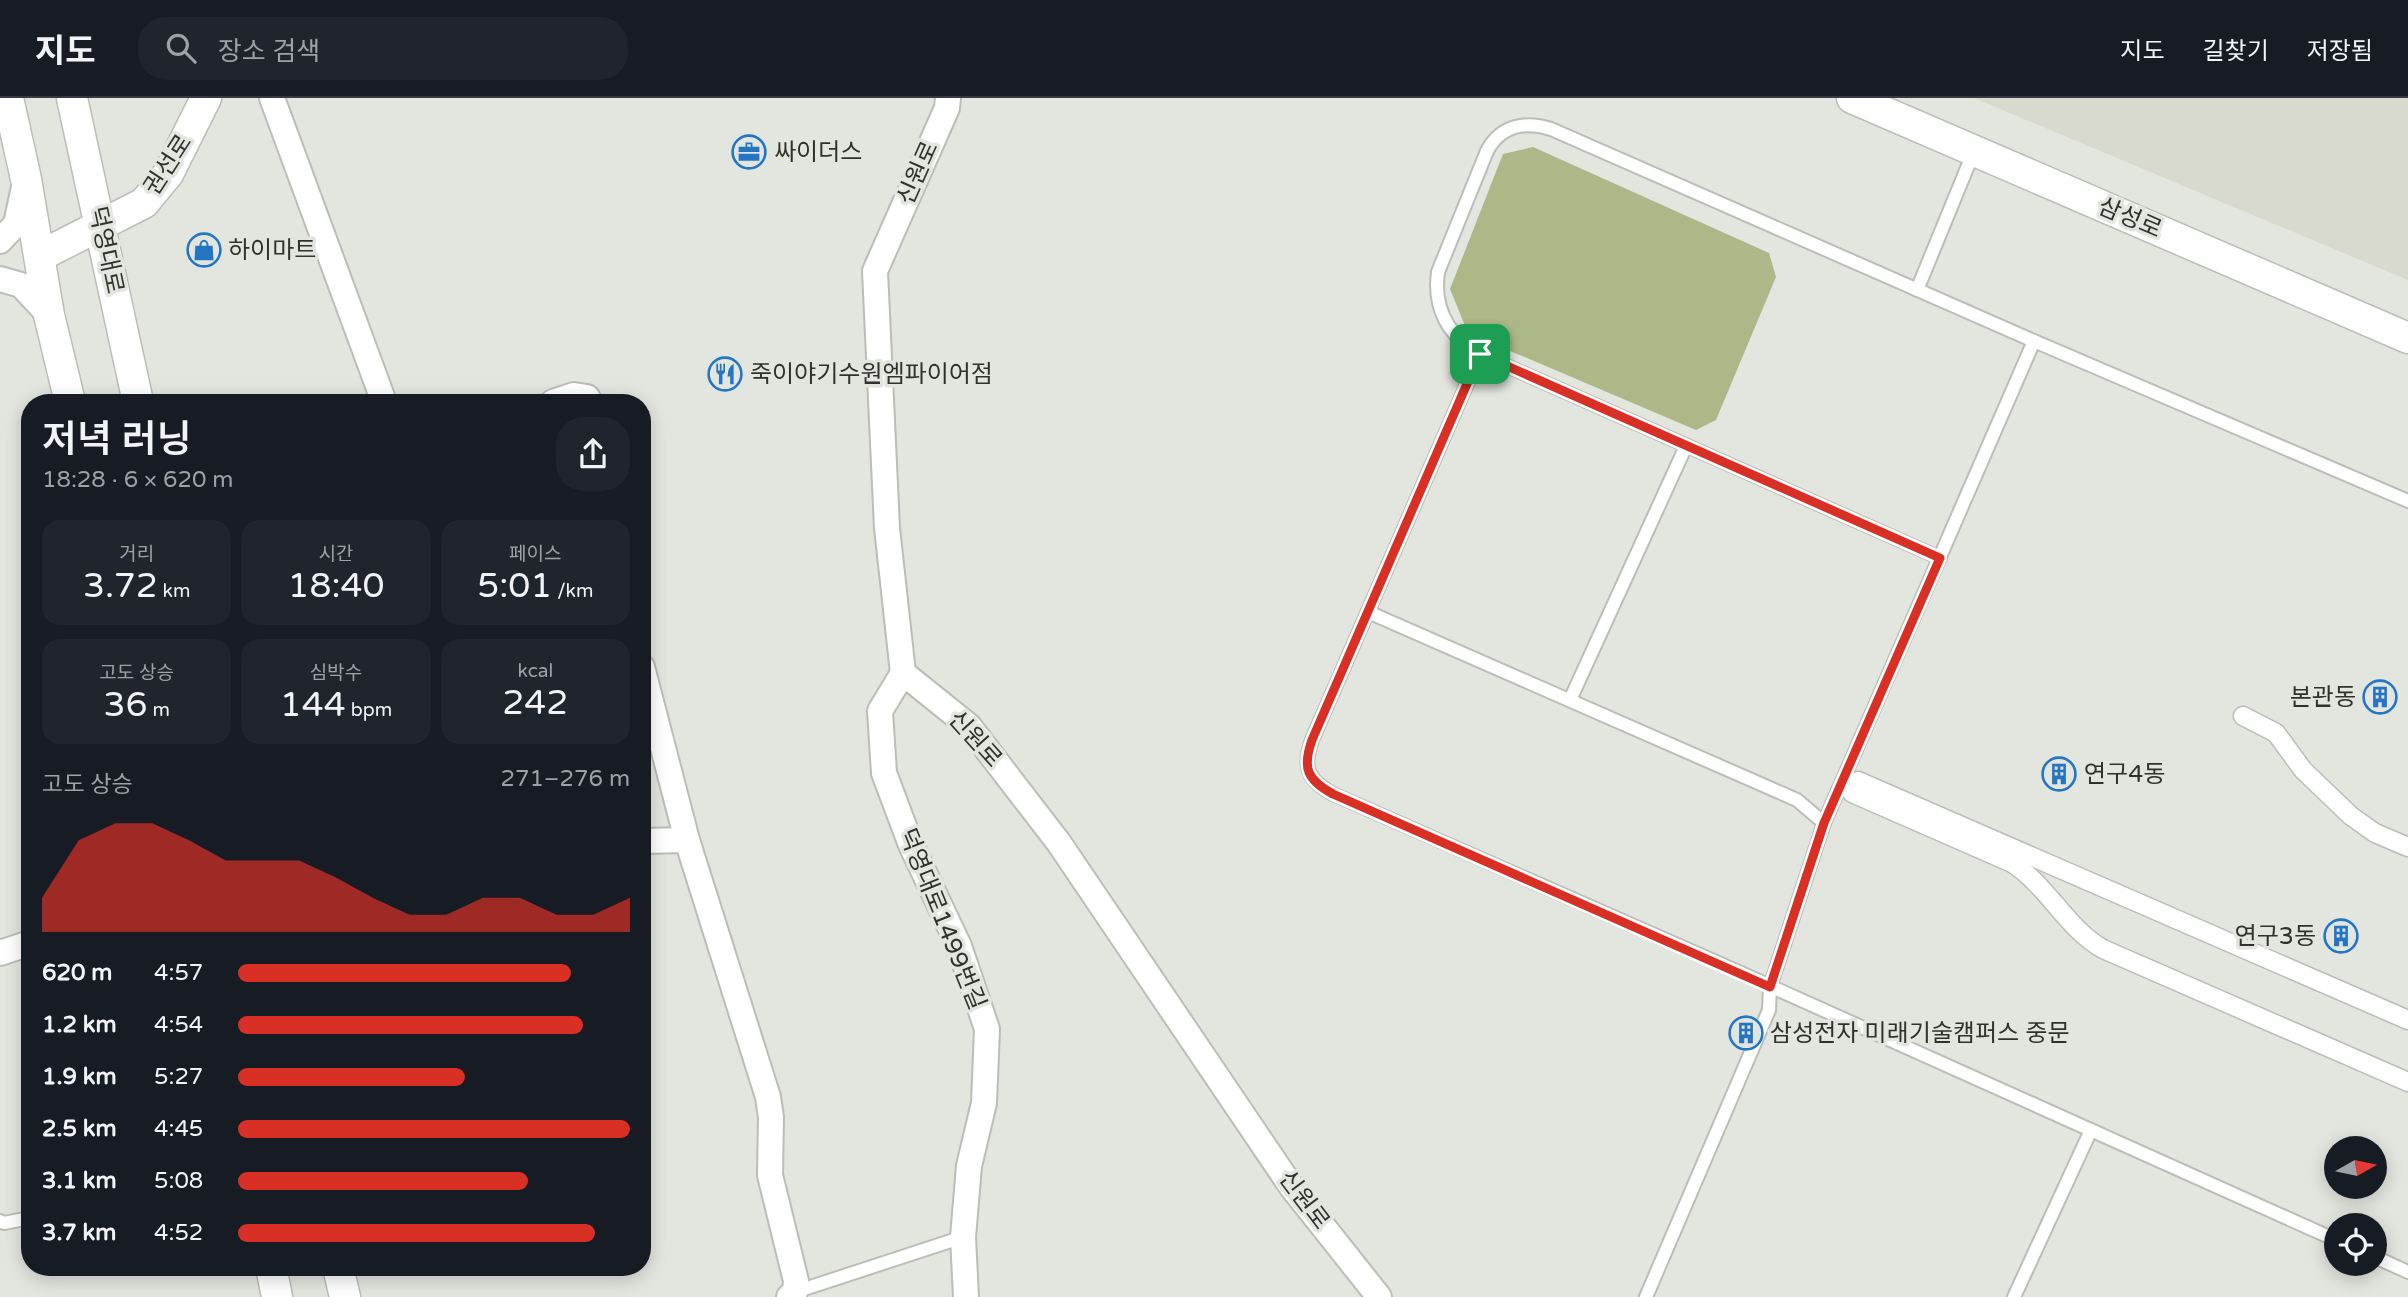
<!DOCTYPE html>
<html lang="ko">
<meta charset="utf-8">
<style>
:root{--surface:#171b24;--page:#20242c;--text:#f1f3f6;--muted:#9ea1a6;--line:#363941;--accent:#d93025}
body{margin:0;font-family:"Varela Round","Noto Sans KR",sans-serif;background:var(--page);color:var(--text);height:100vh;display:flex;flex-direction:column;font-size:26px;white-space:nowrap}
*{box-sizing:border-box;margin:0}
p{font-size:23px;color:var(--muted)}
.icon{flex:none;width:38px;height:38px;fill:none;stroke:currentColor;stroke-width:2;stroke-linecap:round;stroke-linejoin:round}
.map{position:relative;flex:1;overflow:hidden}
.drawer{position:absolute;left:21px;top:296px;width:630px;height:882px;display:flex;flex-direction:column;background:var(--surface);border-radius:28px;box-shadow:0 4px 18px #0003}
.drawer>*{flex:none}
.needle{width:46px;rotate:81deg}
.buttons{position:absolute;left:2324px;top:1038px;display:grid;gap:14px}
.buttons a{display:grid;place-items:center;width:63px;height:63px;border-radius:50%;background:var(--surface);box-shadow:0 4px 18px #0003;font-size:35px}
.pin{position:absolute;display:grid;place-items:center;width:60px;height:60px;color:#fff;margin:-30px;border-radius:14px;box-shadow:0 4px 10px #0006}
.round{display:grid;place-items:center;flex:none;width:74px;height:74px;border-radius:28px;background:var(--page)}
.head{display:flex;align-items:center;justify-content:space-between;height:119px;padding:0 21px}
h1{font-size:38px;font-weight:600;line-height:52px}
.stats{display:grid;grid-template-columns:repeat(3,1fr);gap:10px;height:119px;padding:7px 21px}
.stats div{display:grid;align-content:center;border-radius:18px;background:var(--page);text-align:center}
.stats b{font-size:35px;font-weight:600}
.stats small{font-size:19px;font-weight:400}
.stats p{font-size:19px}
.chart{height:196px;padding:14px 21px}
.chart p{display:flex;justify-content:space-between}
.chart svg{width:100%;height:126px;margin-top:7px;fill:var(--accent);opacity:.7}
ul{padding:0 21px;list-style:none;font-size:23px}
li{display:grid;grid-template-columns:112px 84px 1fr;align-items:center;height:52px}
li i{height:18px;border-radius:9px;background:var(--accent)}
header{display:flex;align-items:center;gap:42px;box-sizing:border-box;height:98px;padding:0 35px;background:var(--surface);border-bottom:2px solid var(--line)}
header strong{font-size:33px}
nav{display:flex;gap:38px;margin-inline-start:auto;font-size:24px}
.search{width:490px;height:63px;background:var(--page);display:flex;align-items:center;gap:18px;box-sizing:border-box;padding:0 24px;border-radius:28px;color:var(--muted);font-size:26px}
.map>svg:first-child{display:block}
.built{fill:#d7dacd}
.green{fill:#adb889}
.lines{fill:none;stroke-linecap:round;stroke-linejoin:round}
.service-casing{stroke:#bbbdb7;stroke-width:16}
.pedestrian-casing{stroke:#bbbdb7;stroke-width:21}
.minor-casing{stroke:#bbbdb7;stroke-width:28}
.tertiary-casing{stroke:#bbbdb7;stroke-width:33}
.service{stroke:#fff;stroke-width:12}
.pedestrian{stroke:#fff;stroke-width:18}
.minor{stroke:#fff;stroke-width:24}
.tertiary{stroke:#fff;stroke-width:30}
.route-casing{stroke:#fff;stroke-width:14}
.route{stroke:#d93025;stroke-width:9}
.labels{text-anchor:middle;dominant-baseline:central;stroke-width:7;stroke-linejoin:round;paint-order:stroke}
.poi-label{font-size:24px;fill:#30312e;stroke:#e3e5df;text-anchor:start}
.street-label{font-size:24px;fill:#30312e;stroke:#e3e5df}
</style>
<header>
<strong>지도</strong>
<div class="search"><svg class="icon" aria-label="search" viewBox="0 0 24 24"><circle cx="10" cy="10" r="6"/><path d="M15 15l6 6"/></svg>장소 검색</div>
<nav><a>지도</a><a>길찾기</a><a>저장됨</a></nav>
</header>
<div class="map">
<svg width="2408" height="1199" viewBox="0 0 2408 1199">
<rect width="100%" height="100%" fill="#e3e5df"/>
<polygon class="built" points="1974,0 2408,0 2408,182"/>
<polygon class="green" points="1533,49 1769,155 1776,179 1716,322 1696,332 1468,235 1450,191 1503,56"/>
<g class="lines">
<defs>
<g id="service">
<polyline points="1917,192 1974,53"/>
<path d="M1480,256L1312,642C1302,670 1308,682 1333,696L1723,867L2336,1142"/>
<path d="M1940,460L1480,256C1448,238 1433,210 1438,174L1487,53C1501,27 1525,23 1551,31L2034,243L2408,403"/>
<polyline points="1368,514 1797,702 1824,725"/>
<polyline points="1570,602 1686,348"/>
<polyline points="0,1123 4,1125 30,1120"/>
<polyline points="2375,1159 2408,1174"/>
<polyline points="795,1194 963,1139"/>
<polyline points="1646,1199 1769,912 1770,889 1824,725 2034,243"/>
<polyline points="2014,1199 2091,1032"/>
</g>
<g id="pedestrian">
<polyline points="2243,618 2276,635 2303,672 2351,718 2375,735 2408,749"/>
<polyline points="1858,683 2408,922"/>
<path d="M1852,695L2012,765C2048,788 2066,830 2103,851L2408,984"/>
</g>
<g id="minor">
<polyline points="272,0 384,304"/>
<polyline points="948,0 947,10 875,173 887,430 903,575 969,628 1059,745 1291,1088 1379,1199"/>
<polyline points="0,143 16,126 24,89"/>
<polyline points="0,181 21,187 49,217"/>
<polyline points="553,304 574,297 587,299 590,304"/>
<polyline points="642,569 687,742 768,999 771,1019 770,1077 796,1183 795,1194 789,1199"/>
<polyline points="903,575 880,613 884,675 911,747 959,848 987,931 984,1005 969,1068 963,1139 966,1199"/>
<polyline points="642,743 687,742"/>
<polyline points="0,855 30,845"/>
</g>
<g id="tertiary">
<polyline points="8,0 26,81 49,217 70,304"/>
<polyline points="72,0 138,304"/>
<polyline points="1852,0 2408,240"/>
<polyline points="40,158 144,105 168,76 206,0"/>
<polyline points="271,1169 277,1199"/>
<polyline points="338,1169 345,1199"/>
</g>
</defs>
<use href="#service" class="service-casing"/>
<use href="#pedestrian" class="pedestrian-casing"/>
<use href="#minor" class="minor-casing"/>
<use href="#tertiary" class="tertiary-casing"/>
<use href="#service" class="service"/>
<use href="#pedestrian" class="pedestrian"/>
<use href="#minor" class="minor"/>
<use href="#tertiary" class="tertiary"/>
</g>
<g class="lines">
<defs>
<path id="route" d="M1480,256L1940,460L1824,725L1770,889L1333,696C1307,682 1302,670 1312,642Z"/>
</defs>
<use href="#route" class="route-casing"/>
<use href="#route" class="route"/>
</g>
<defs>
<symbol id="office-ring" viewBox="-11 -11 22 22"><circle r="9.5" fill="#e3e5df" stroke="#2476c5" stroke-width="1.5"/><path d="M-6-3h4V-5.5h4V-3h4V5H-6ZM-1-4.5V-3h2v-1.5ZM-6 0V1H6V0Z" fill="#2476c5"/></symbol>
<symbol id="shop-ring" viewBox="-11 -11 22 22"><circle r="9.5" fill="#e3e5df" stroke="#2476c5" stroke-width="1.5"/><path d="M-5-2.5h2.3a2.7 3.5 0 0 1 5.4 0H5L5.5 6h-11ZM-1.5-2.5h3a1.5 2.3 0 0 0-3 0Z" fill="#2476c5"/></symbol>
<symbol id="restaurant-ring" viewBox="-11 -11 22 22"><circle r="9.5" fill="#e3e5df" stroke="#2476c5" stroke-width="1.5"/><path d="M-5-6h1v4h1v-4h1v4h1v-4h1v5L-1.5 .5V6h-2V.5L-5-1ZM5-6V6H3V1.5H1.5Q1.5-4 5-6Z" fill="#2476c5"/></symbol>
<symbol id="building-ring" viewBox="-11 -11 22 22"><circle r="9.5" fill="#e3e5df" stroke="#2476c5" stroke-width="1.5"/><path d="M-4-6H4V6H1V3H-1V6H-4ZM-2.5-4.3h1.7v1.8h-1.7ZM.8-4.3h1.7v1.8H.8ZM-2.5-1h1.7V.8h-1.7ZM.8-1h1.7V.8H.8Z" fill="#2476c5"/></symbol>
</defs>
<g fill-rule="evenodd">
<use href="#office-ring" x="730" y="35" width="38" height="38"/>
<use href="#shop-ring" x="185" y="133" width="38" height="38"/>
<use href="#restaurant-ring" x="706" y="257" width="38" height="38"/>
<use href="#building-ring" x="2361" y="580" width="38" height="38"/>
<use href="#building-ring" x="2040" y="657" width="38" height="38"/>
<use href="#building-ring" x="2322" y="819" width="38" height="38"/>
<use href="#building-ring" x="1727" y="916" width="38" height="38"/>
</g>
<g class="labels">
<g class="poi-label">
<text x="774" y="54">싸이더스</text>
<text x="228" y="152">하이마트</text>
<text x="750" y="276">죽이야기수원엠파이어점</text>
<text x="2356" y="599" text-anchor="end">본관동</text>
<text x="2084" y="676">연구4동</text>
<text x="2316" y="838" text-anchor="end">연구3동</text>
<text x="1770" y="935">삼성전자 미래기술캠퍼스 중문</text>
</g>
<g class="street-label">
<text transform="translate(168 67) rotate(-57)">권선로</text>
<text transform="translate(918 75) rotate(-66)">신원로</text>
<text transform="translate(2130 120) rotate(23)">삼성로</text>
<text transform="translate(106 152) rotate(78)">덕영대로</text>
<text transform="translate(975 641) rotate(48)">신원로</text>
<text transform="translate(942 821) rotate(68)">덕영대로1499번길</text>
<text transform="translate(1304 1102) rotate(53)">신원로</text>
</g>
</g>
</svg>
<div class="buttons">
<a><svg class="needle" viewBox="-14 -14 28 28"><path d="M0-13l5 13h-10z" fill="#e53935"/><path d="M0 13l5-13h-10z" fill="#9ea1a6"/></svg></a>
<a><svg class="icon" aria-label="locate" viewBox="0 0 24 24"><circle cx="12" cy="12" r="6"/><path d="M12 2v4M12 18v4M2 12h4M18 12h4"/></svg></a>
</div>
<div class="pin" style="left:1480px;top:256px;background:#1e9e55"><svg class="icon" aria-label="arrive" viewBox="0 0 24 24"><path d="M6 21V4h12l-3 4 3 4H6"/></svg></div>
<section class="drawer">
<div class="head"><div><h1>저녁 러닝</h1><p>18:28 · 6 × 620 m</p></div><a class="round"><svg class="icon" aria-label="share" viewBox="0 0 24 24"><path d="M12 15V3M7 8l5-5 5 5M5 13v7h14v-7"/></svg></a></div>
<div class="stats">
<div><p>거리</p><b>3.72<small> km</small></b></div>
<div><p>시간</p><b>18:40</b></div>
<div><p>페이스</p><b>5:01<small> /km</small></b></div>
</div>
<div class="stats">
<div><p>고도 상승</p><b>36<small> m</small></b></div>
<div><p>심박수</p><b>144<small> bpm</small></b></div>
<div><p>kcal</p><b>242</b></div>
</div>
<div class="chart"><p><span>고도 상승</span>271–276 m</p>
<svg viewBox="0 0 160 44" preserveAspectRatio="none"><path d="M0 44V32L10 12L20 6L30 6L40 12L50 19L60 19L70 19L80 25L90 32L100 38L110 38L120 32L130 32L140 38L150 38L160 32V44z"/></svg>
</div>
<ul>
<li><b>620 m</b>4:57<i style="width:85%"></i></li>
<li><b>1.2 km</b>4:54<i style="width:88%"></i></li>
<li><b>1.9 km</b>5:27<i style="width:58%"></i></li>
<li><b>2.5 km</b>4:45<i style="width:100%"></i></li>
<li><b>3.1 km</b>5:08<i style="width:74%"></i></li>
<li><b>3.7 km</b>4:52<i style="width:91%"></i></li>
</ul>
</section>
</div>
